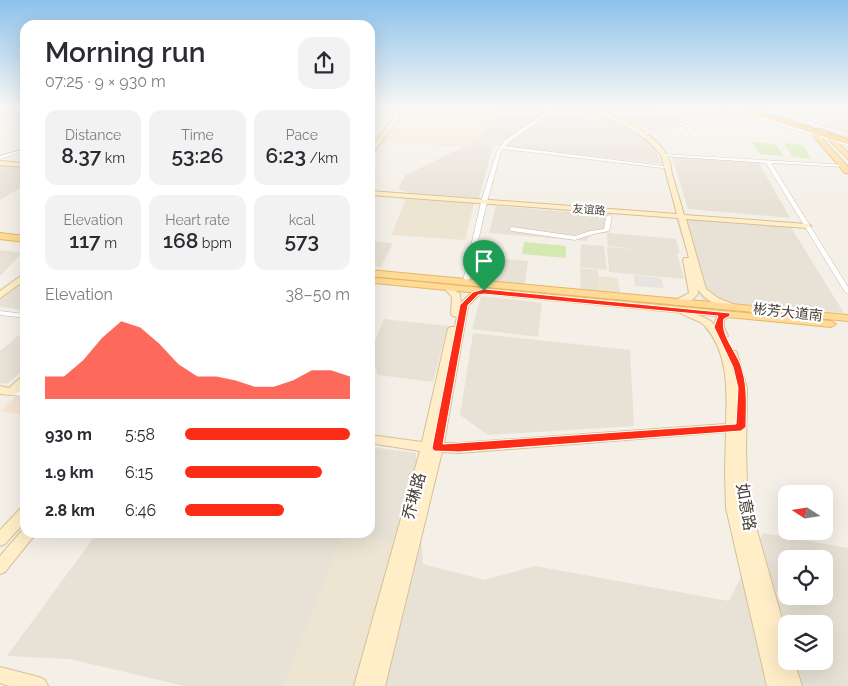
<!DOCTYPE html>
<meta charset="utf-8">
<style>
:root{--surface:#fff;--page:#f2f2f3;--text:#2b2b33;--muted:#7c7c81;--accent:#fd2c17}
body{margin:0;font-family:Raleway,"Noto Sans SC",sans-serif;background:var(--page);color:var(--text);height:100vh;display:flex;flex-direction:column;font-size:19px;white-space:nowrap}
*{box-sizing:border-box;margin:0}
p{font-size:16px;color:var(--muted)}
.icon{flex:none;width:28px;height:28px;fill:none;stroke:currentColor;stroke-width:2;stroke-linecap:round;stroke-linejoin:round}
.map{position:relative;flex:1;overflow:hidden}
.drawer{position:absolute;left:20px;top:20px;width:355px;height:518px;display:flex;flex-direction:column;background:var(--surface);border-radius:15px;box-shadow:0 5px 20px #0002}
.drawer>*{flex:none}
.needle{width:32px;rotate:282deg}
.fabs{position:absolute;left:778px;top:485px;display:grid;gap:10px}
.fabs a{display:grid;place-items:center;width:55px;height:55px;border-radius:10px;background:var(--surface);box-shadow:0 5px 20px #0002;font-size:25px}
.pin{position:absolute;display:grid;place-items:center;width:42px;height:42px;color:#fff;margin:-51px -21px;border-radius:50% 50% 50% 0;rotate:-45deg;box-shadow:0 0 5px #0007}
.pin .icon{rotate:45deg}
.round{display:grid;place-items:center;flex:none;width:52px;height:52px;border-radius:15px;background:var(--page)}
.overview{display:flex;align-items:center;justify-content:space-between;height:85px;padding:0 25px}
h1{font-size:28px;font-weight:600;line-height:38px}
.stats{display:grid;grid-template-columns:repeat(3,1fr);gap:8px;height:85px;padding:5px 25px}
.stats div{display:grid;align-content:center;border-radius:12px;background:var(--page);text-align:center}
.stats b{font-size:21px;font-weight:600}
.stats small{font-size:14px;font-weight:400}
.stats p{font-size:14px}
.chart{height:140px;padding:10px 25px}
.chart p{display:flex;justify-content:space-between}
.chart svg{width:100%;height:90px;margin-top:5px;fill:var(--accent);opacity:.7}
ul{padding:0 25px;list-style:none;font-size:16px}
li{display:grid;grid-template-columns:80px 60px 1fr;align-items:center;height:38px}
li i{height:12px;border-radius:6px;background:var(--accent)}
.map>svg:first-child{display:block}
.residential{fill:#e8e2d6;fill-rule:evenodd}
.commercial{fill:#f6e5d3}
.education{fill:#eee4d2}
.green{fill:#d3e9b1}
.parking{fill:#e6e3e0}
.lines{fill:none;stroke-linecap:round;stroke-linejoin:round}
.street-casing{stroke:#c3baae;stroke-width:1}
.secondary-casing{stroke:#d5c198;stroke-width:2}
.primary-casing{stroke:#e6b765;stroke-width:2}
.highway-casing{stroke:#e09737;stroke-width:2}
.street{fill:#fff;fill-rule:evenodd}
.secondary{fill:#ffeec8;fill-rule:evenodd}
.primary{fill:#ffdb97;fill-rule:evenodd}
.highway{fill:#ffc469;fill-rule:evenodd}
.route{fill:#fd2c17;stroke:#fff;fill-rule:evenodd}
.labels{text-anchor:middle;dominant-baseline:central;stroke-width:4.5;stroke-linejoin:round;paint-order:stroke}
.far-street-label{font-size:11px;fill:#484037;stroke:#fff}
.street-label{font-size:14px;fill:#484037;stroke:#fff}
.near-street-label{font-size:16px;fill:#484037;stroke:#fff}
</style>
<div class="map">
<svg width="848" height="686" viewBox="0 0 848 686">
<rect width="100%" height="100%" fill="#f4f0e8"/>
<g class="residential">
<polygon points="493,108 572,108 609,119 636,133 654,146 661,164 493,145 479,198 410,193 398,189 406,175 473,142"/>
<polygon points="591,108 648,108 684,120 652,130"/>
<polygon points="848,113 848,133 822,125"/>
<polygon points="672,156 759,163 790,218 688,209"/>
<polygon points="2,164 25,166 25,185 0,200 0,165"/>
<polygon points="496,206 612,215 609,233 676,239 680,253 677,253 684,279 609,272 607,247 638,249 608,246 607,233 591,234 586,241 489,233"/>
<polygon points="675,216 789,224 844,313 702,300"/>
<polygon points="370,241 393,243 381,267 370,266"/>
<polygon points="581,244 604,246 607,270 580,267"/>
<polygon points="0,250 22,253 0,276"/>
<polygon points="476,256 528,261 524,288 468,281"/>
<polygon points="580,268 598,270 599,283 619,285 621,297 581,293"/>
<polygon points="25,280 25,310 0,307 0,299"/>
<polygon points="481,296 542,303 538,337 472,329"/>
<polygon points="384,319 448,326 433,382 378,375 370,353"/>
<polygon points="25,330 25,368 7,384 0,383 0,351"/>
<polygon points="473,333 630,350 634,426 488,435 460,415"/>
<path d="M370,447L416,453L423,564L484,580L535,566L729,601L763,533L848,548V686H185L69,659L7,656L97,533L370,532ZM786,559H824V596H786ZM786,624H824V661H786Z"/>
</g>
<g class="commercial">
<polygon points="405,108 492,108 481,141 455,147 385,141 405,112"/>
<polygon points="18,394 25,395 25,415 0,411"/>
</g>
<g class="education">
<polygon points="406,199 474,203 465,240 391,235"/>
<polygon points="597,276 618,278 619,294 598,292"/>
<polygon points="343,533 396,543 352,686 283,686"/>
</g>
<g class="green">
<polygon points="752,142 775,144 784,156 760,154"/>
<polygon points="787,143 804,146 811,159 793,157 784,144"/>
<polygon points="524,242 566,246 566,258 522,254"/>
</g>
<polygon class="parking" points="634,275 661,278 664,288 635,286"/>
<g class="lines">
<defs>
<g id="street">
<polygon points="23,108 25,108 25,110 7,116 5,115"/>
<polygon points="552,108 557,108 508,143 505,146 663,166 665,167 663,168 503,149 501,151 487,202 469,281 466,283 464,282 463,281 481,202 497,151 504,141"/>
<polygon points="727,108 734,108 848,144 848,146 737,112 735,113 727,113 685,124 691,126 693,130 687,134 691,139 689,140 683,134 689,130 688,128 681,125 645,134 643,133 727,111 734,111"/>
<polygon points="755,108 762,108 808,122 848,109 848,111 836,115 848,119 848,121 832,117 812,123 848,134 848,136"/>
<polygon points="25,149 25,151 0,159 0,156"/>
<polygon points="662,154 846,165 846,166 844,167 771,163 848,287 848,294 845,292 766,163 664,156 662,155"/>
<polygon points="609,215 612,217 609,231 593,234 575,240 512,231 509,229 512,227 575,236 590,231 604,229 606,217"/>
<polygon points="0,311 25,314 25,318 0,315"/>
<polygon points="11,389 25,391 25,397 8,394 7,392 8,390"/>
</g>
<g id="secondary">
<polygon points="395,108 401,108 399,118 372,155 370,156 370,150 393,118"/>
<path d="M581,108C606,108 655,132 667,155C670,160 671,168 672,174C676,187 680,201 684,215L807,224L811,226L807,228L686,219L706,289L718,298L733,304L735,306L733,308C720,310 706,300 698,290V294L692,300L677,305L672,302L689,293L683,260L684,258H689L678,218L370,195V191L677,214L661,155L653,146L644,138L626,126Z"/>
<rect x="0" y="112" width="25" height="4"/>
<polygon points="0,161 25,163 25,167 0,165"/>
<polygon points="25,273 25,280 0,298 0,291"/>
<path d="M448,285L460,294L461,303L473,291L484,288L488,291L479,295L468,306L444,443H459L726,424C727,390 729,354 705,326C699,319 685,318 678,311L683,308L686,309L711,321L714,325L717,316L727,312L730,313L732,315L724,320V327L728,336L723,339L729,351H736L737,353L747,388L746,452L747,483L752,513L786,633V661H794L802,686H767L726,508L725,472L726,432L459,453L442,452L385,686H354L420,451L370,443V435L422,442L448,329L450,327H455L457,317L453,316L451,314L452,297L444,288Z"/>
<path d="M25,376V386C15,395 14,396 0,394V386L9,388L21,377Z"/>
<polygon points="25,507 25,522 5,544 0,546 0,530 20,509"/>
<polygon points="25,527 25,532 36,532 34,536 5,572 0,574 0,556"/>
<polygon points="0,667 39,677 45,680 48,686 9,686 0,683"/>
</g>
<g id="primary">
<polygon points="820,129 824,129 848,153 848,159 820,131"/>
<polygon points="811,131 815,131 848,167 848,173 845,173 811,133"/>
<polygon points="0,233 25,236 25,242 0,239"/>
<polygon points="370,270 848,315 848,321 370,276"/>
<polygon points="377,278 831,321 836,324 831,327 374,283 372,281 374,279"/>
</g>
<polygon id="highway" points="734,108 746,108 848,139 848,144"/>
</defs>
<use href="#street" class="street-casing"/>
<use href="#secondary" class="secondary-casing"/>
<use href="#primary" class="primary-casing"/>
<use href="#highway" class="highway-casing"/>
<use href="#street" class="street"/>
<use href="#secondary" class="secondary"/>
<use href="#primary" class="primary"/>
<use href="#highway" class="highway"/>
</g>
<linearGradient id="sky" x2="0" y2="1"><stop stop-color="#8dc2ec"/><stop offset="0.53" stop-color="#faf8f5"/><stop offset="1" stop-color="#faf8f5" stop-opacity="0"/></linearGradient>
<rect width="848" height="204" fill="url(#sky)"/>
<path class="route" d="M484,289L730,313V316L724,319C720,336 738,353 742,369C748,388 746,408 746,427L741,431L459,452L434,451L432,448L460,305L473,292ZM484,294L718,316L714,327L733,367L738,388L736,424L443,444L468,305L478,295Z"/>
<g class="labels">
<g class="far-street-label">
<text transform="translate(589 210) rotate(4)">友谊路</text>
</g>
<g class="street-label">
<text transform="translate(788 312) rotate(6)">彬芳大道南</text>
</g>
<g class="near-street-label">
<text transform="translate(414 496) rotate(-75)">乔琳路</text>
<text transform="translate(746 507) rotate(80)">如意路</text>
</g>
</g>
</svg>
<div class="fabs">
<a><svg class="needle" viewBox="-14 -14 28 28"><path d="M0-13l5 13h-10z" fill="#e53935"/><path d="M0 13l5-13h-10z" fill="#7c7c81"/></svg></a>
<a><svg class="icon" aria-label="locate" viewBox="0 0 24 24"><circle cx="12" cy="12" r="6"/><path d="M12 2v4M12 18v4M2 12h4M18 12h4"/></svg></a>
<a><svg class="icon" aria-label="layers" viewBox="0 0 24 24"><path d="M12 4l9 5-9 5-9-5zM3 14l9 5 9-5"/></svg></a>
</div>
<div class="pin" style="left:484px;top:291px;background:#1e9e55"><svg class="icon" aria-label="arrive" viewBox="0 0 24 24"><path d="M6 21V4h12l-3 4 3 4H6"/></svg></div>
<section class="drawer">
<div class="overview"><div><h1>Morning run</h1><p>07:25 · 9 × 930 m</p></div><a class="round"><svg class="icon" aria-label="share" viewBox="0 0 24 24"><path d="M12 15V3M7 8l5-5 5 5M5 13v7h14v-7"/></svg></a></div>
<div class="stats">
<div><p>Distance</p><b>8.37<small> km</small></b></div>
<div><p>Time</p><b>53:26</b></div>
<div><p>Pace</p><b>6:23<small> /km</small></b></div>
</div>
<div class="stats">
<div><p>Elevation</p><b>117<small> m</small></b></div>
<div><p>Heart rate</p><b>168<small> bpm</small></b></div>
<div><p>kcal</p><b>573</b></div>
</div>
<div class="chart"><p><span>Elevation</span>38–50 m</p>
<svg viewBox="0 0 160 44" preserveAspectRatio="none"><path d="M0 44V33L10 33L20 25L30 14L40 6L50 9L60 17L70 27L80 33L90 33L100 35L110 38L120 38L130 35L140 30L150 30L160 33V44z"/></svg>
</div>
<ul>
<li><b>930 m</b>5:58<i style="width:100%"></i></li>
<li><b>1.9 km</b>6:15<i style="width:83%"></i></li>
<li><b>2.8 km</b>6:46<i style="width:60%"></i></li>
</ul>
</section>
</div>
